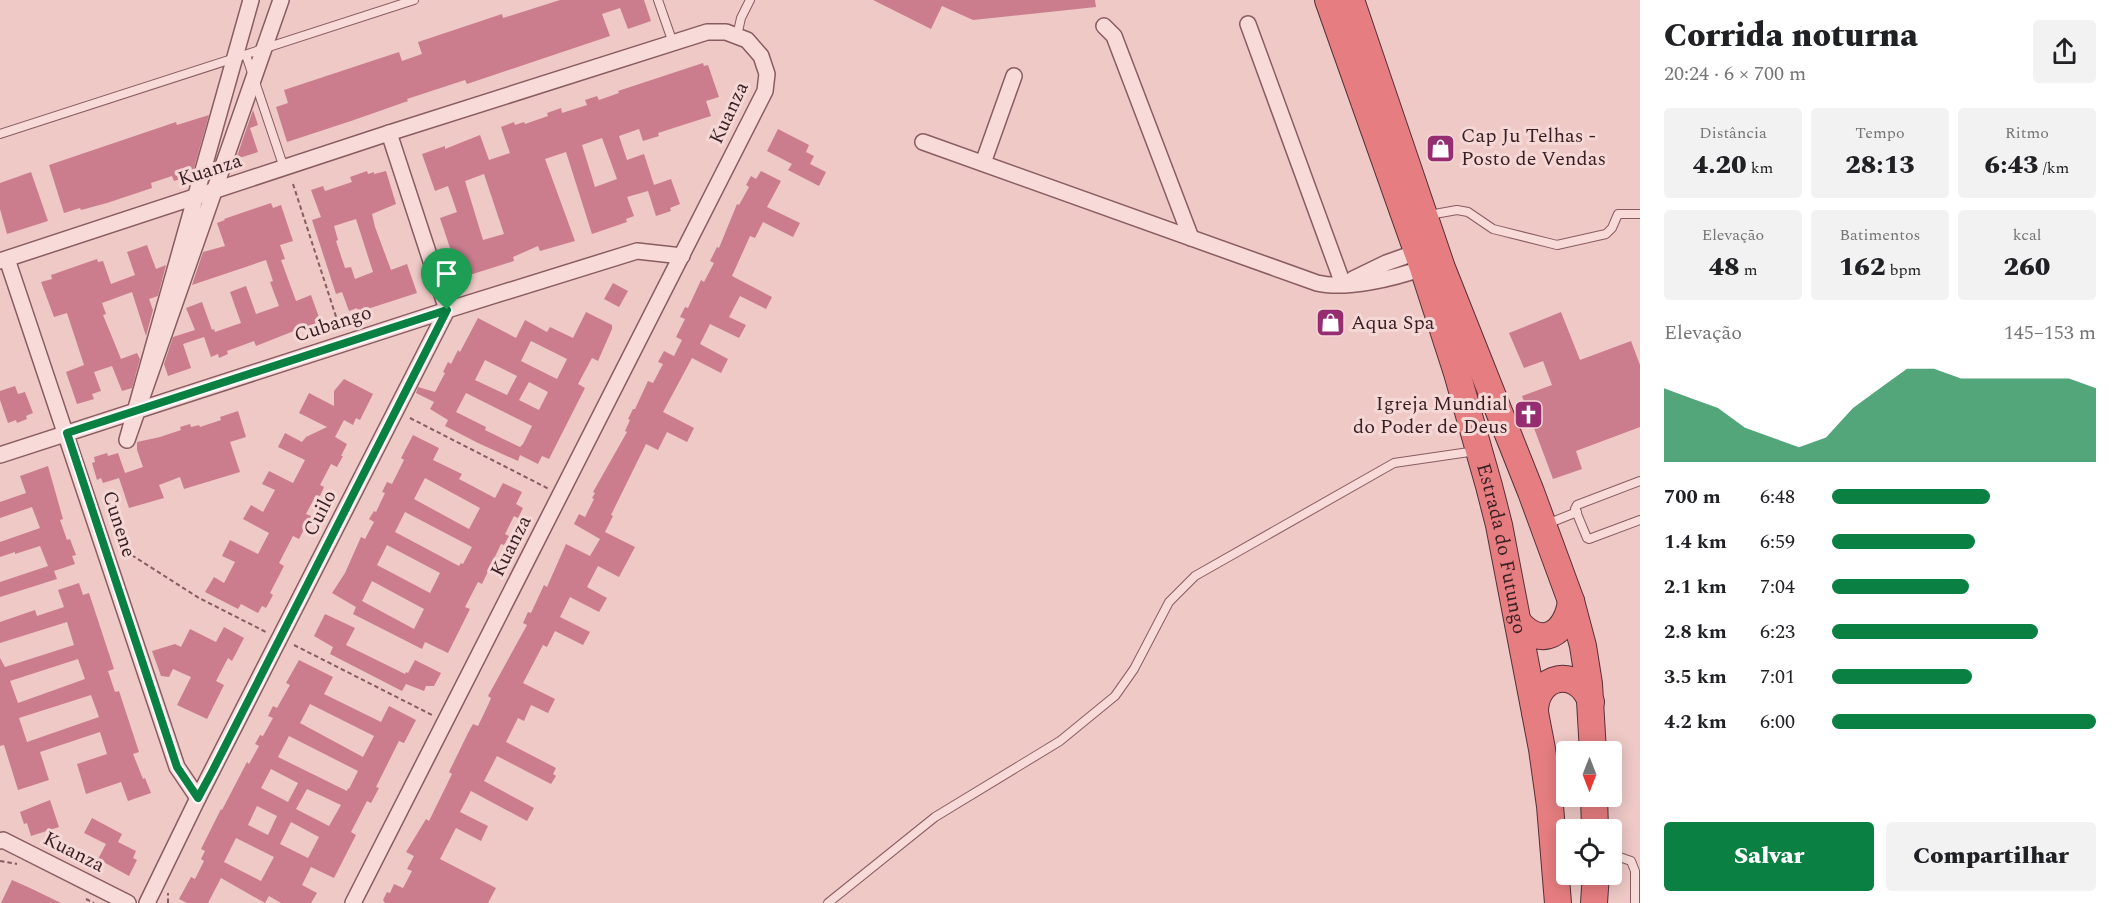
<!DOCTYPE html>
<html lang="pt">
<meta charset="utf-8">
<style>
:root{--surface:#fff;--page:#f2f2f2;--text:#202124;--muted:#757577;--accent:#0b8043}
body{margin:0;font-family:Spectral,serif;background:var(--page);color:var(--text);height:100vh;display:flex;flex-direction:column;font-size:22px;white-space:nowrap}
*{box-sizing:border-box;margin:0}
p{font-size:20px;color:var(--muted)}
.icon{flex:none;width:33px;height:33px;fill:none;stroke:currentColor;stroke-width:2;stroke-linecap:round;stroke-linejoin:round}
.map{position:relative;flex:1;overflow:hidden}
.details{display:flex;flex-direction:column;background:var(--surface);width:480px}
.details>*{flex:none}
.needle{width:39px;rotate:180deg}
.fabs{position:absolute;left:1556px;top:741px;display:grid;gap:12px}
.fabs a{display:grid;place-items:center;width:66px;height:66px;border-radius:6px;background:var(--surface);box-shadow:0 3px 15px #0003;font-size:30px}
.pin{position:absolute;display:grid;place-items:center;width:51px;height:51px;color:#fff;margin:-62px -26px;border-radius:50% 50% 50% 0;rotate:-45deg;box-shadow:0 0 6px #0007}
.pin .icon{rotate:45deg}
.round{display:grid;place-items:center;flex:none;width:63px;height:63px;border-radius:6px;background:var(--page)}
.headline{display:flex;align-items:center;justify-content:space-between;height:102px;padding:0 24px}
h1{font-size:33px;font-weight:800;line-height:45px}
.metrics{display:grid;grid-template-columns:repeat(3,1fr);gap:9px;height:102px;padding:6px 24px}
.metrics div{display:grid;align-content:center;border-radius:6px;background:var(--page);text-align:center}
.metrics b{font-size:26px;font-weight:800}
.metrics small{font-size:16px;font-weight:400}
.metrics p{font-size:16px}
.chart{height:168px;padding:12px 24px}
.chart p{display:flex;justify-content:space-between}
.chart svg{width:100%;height:108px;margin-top:6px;fill:var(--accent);opacity:.7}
.button{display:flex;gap:12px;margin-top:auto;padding:12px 24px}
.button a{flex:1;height:69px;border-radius:6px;background:var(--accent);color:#fff;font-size:24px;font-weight:800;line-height:69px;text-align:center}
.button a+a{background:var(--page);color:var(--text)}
ul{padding:0 24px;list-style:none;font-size:20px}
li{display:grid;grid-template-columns:96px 72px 1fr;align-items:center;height:45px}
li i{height:15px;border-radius:8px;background:var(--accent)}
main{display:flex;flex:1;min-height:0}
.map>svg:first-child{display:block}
.building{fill:#cb7d8e;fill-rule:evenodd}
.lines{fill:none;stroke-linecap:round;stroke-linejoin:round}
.service-casing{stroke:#895c61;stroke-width:10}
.minor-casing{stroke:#895c61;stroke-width:18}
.trunk-casing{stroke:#573037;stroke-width:28}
.path{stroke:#895c61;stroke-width:2;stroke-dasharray:4.5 3;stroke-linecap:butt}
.service{stroke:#f8dbd9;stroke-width:8}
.minor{stroke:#f8dbd9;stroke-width:15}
.trunk{stroke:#e67e81;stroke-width:26}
.route-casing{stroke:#fff;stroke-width:12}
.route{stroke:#0b8043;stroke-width:8}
.labels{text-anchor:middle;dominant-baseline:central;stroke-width:6;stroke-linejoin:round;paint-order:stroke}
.street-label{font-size:20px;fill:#391f23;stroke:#f5d8d6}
.poi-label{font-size:20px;fill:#391f23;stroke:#f5d8d6;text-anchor:start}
</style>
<main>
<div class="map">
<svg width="1640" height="903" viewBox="0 0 1640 903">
<rect width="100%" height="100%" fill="#eec9c6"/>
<g class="building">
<polygon points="560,0 644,0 651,21 628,29 620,8 602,14 610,36 467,84 465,80 407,99 408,101 351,121 287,142 276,107 288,103 284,90 399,52 402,61 422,54 418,42 502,14 503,18"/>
<polygon points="873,0 1095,0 1096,7 973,20 942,6 931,29"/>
<path d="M703,63L704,66L708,65L719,97L706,101L711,116L658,133L659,136L643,141L639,129L619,136L627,160L644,154L654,185L671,179L680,204L670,208L671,211L656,216L648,191L627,197L634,216L626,219L627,222L592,234L566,152L545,159L575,241L540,251L538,246L513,257L514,261L460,278L440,218L457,212L448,186L435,191L422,154L445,146V149L480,135L489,160L510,153L501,127L514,122L515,125L524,122L525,124L548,116L547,113L561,108L562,113L587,105L585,100L597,96L599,100L619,93L618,91ZM602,138L617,179L595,187L582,145ZM484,174L504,234L483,240L465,181Z"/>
<polygon points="253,110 258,125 250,128 258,152 236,159"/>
<polygon points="209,115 192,175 174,181 172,176 151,183 152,188 107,203 81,210 80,208 64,213 49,165 176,122 177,125"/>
<polygon points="778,129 809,145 806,152 814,156 810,164 826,172 819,186 788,170 792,164 767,151"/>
<path d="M367,171L368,174L374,172V174L386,171L396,204L372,214L375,227L391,270L407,264L417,293L358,312L357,308L349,311L342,292L336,294L312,220L321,217L311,190L323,186L325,191L352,182L350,177ZM356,219L373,272L355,279L351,267L345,268L336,241L338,240L334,226Z"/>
<polygon points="761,171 781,181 767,207 800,223 793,237 763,222 755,238 750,236 732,276 772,297 766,309 740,296 729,317 746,325 739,338 710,324 700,344 728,359 721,373 692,358 663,412 694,428 687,442 667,432 658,450 646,444 611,515 613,516 605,532 635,547 619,577 598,566 587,587 607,598 599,612 570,597 560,617 590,632 583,645 555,631 547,647 543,645 523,683 555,699 548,713 531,705 524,721 518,718 506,742 556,768 553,774 556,776 551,784 497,756 484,781 534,808 527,821 471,791 460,812 488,826 481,841 456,828 440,859 496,888 488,903 385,903 383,900 387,892 390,893 394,884 403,888 412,871 407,869 414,856 406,852 426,819 429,821 452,774 449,772 468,733 473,724 478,726 489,703 491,698 488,696 527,625 523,623 528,612 531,613 544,585 547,587 566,544 590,556 600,539 574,524 579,514 585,517 594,499 592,498 595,493 593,492 627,432 625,431 630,420 628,419 633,409 635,409 648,381 653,383 663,364 658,362 664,351 674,356 682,340 676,337 685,319 680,317 685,307 688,308 701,280 704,282 714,263 710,261 717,247 719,248 737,204 739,205 749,187 746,185 751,176 756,179"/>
<polygon points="31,172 48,221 7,234 0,209 0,183"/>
<polygon points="271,203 273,208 281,205 293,241 280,245 285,259 281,260 296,301 311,295 320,320 315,321 317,325 305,329 304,327 256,346 254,341 227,351 228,354 219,358 218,354 211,357 204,337 183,344 191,368 168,376 164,364 173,337 195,330 186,308 202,302 212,330 214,329 215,332 241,323 230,292 246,286 256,314 279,306 270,282 273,281 266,260 192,285 203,252 225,246 217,223 225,220 224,219"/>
<polygon points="147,245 156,269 166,265 158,296 149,299 153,310 146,336 132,292 102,303 106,314 103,315 121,359 137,353 140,359 132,388 122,391 112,366 94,372 101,391 92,394 94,399 77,404 66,372 84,365 67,313 54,317 41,282 52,279 51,275 97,259 98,262 103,261 111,284 135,275 127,252"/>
<polygon points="613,283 628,291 619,307 604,299"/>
<path d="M586,312L612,325V329L598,361L592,358L578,384L585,388L549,459L542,456L538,464L520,455L518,461L478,443L445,426L448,420L430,409L434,402L416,393L418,387L435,392L445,373L443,372L448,362L451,364L458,350L460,352L478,318L516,338L525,320L547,332L550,327L573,338ZM531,341L567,359L557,379L521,361ZM485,360L517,376L507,395L475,380ZM529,382L548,392L539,410L519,400ZM466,393L532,426L523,444L520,447L485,430L486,427L456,412Z"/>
<polygon points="1561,312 1580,360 1631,341 1640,365 1640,427 1576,451 1582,469 1553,479 1522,396 1552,385 1543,361 1524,368 1509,333"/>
<polygon points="344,379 373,394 360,420 356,418 353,425 344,420 335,437 347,444 341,456 343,456 337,467 331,464 320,485 324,487 320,496 316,495 306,514 311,516 299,539 293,536 279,563 284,566 270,593 273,595 266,608 262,606 258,613 241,604 238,609 205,592 214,577 224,583 235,562 222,556 230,540 258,554 269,533 243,519 251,505 263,512 275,490 262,484 269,471 293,483 305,460 278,447 285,433 302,442 306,437 327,427 299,413 309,393 334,406 334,391"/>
<polygon points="15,386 18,394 25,392 33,413 26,416 27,419 17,423 16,420 8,423 0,400 0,391"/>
<polygon points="238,411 246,437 230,442 240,472 184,489 180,477 159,485 164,498 129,508 119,478 103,483 101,478 97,480 92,463 95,462 94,457 107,453 108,456 118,453 125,473 143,467 137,450 137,442 160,437 181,430 180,427 190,424 191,427 199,425 200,427 221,420 220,417"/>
<path d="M413,435L439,448L433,460L462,474L459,479L495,498L503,483L522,492L516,504L523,508L518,518L514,516L505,534L509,536L504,545L501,544L482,584L478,582L465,607L470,609L448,653L425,642L422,649L353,614L356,607L332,593L345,573L361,537L365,539L374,522L369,519L374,511L376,512L385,493L382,492L387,482L392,484L404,460L401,458ZM425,478L480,508L469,529L414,499ZM405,512L472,547L463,564L461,563L459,566L395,532ZM387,545L440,573L430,593L377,565ZM372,581L424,609L414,629L362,601Z"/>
<polygon points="48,466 63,519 60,520 67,540 70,539 76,555 72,556 75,564 54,571 57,579 0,597 0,582 48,566 40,546 15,554 15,552 0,557 0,542 40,528 32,507 0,518 0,502 26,493 20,476"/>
<path d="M79,583L83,595L89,593L114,669L108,671L115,692L119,691L139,752L133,754L143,779L145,778L151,793L128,801L121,782L86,794L77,764L107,754L100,732L40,752L49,780L18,790L4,745L0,746V658L5,667L74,645L67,622L0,643V622L35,610L37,616L64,607L58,590ZM78,659L85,679L18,703L10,681ZM91,695L99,717L27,742L19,718Z"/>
<polygon points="325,614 355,628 346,645 405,674 406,672 408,673 415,660 441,673 434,686 426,686 424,691 406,684 402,691 330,654 333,647 314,636"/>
<polygon points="224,627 244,638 232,661 228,658 216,681 224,685 207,719 177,705 191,677 173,669 169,677 161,676 152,651 175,644 181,647 190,629 216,642"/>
<path d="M299,660L333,677L324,694L381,722L389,706L416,720L404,743L399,741L376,787L379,788L371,803L367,801L351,832L356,835L334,878L311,867L302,885L317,893L311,903H281L269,896L265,903L221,878L208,903H187L179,899L191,877L195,879L204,861L201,859L205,851L201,849L221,809L222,810L247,762L249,764L259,746L255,744L260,735L263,736L273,718L268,716L273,706L277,708L290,685L286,683ZM310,704L374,736L363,757L300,723ZM289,736L358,771L349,789L348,788L347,791L278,757ZM271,769L298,783L288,802L261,788ZM307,789L341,805L329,826L296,809ZM257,806L277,816L268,835L248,825ZM291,822L319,837L308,858L280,844ZM236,838L274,857L261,881L224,862Z"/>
<polygon points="50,800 59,827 31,836 27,823 24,824 20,812"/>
<polygon points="92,818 122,834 118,842 136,851 133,858 137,860 129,876 98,859 106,844 84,833"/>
<polygon points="12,880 30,888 61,903 1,903"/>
</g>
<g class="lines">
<defs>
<g id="service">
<polyline points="658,0 673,43"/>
<polyline points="737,36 741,18 750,0"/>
<polyline points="246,55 282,162"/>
<polyline points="0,134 414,0"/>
<polyline points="1429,215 1457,210 1468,212 1493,229 1557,245 1606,234 1612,228 1618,214 1640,214"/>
<polyline points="1640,481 1577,505 1575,509 1587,538 1589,539 1640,520"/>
<polyline points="1547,524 1577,512"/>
<polyline points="1611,854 1631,861 1635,871 1635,903"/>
<polyline points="828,903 935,817 1060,741 1115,696 1134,669 1169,602 1195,576 1394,463 1476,451"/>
</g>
<g id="minor">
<polyline points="251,0 127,440 281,0"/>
<polyline points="1248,24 1343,284"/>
<polyline points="1104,26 1114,36 1191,238"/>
<path d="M923,142L1317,283C1346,290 1395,278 1423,268"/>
<polyline points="983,163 1014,76"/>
<polyline points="7,259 177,767 198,798"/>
<polyline points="0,261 389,133 707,32 726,32 747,40 761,56 767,74 765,91 353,903"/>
<polyline points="1353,279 1386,263 1417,252"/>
<polyline points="0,455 447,310 637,251 682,256"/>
<polyline points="0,841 3,840 128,903"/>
<polyline points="147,903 198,798 447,310 389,133"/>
</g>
<g id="trunk">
<path id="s1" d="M1328,0L1423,268L1457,373L1489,486L1499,525L1542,749L1550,806L1558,903"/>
<polyline points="1351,0 1442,268 1531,492 1571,601 1583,646 1589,684 1593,752"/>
<path d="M1518,622C1542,650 1567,633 1571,601"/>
<path d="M1535,712C1535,674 1578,666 1591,702"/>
<polyline points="1594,796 1595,830"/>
<polyline points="1594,903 1596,874"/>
</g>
</defs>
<use href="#service" class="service-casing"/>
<use href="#minor" class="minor-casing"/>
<use href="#trunk" class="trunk-casing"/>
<g class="path">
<polyline points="293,184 340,329"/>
<polyline points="410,418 549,489"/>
<polyline points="119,547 199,598 266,632"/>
<polyline points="294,645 434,716"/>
<polyline points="0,861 17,864"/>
<polyline points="86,899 94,903"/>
<polyline points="168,903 168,893"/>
</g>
<use href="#service" class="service"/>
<use href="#minor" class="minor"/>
<use href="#trunk" class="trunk"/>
</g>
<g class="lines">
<defs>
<polygon id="route" points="447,310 213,770 198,798 177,767 67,433"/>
</defs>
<use href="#route" class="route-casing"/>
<use href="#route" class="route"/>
</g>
<defs>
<symbol id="shop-square" viewBox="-11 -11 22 22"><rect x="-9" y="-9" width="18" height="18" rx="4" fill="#972d71" stroke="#f5d8d6"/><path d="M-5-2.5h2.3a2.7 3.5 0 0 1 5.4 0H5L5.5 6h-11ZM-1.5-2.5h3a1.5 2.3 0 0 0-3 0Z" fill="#fff"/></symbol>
<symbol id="church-square" viewBox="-11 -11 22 22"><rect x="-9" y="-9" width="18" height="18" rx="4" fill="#972d71" stroke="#f5d8d6"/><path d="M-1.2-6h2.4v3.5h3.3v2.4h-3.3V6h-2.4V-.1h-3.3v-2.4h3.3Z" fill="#fff"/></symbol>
</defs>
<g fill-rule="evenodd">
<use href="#shop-square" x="1424" y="132" width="33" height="33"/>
<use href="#shop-square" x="1314" y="306" width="33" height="33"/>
<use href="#church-square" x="1512" y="398" width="33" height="33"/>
</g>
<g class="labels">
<g class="street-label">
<text transform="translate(729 113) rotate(-65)">Kuanza</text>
<text transform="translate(210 170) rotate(-18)">Kuanza</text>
<text transform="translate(333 324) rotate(-18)">Cubango</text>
<text transform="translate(320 513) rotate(-63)">Cuilo</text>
<text transform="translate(119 524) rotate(72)">Cunene</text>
<text transform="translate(511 546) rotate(-63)">Kuanza</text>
<text stroke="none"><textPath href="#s1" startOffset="576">Estrada do Futungo</textPath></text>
<text transform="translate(74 852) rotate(27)">Kuanza</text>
</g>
<g class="poi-label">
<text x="1461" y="136">Cap Ju Telhas -<tspan x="1461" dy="23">Posto de Vendas</tspan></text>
<text x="1351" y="323">Aqua Spa</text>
<text x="1508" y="404" text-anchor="end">Igreja Mundial<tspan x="1508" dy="23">do Poder de Deus</tspan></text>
</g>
</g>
</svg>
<div class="fabs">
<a><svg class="needle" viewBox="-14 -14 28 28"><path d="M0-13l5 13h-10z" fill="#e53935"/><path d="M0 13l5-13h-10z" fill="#757577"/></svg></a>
<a><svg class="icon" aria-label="locate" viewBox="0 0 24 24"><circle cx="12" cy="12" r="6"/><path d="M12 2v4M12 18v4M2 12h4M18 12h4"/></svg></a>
</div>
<div class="pin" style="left:447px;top:310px;background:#1e9e55"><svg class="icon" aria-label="arrive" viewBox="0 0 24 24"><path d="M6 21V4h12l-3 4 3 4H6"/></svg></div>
</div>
<section class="details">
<div class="headline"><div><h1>Corrida noturna</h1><p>20:24 · 6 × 700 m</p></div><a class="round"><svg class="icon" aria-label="share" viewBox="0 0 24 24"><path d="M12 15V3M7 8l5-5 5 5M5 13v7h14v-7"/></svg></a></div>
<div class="metrics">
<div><p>Distância</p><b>4.20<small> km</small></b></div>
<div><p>Tempo</p><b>28:13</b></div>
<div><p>Ritmo</p><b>6:43<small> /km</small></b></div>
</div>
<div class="metrics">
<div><p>Elevação</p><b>48<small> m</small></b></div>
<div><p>Batimentos</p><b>162<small> bpm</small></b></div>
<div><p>kcal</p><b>260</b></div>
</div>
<div class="chart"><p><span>Elevação</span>145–153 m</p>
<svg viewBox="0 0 160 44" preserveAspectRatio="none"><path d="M0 44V14L10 18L20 22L30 30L40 34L50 38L60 34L70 22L80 14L90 6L100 6L110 10L120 10L130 10L140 10L150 10L160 14V44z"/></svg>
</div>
<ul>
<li><b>700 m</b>6:48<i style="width:60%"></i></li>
<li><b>1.4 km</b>6:59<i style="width:54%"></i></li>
<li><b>2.1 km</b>7:04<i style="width:52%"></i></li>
<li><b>2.8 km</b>6:23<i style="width:78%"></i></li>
<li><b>3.5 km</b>7:01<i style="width:53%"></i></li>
<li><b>4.2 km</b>6:00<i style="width:100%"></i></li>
</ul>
<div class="button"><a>Salvar</a><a>Compartilhar</a></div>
</section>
</main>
